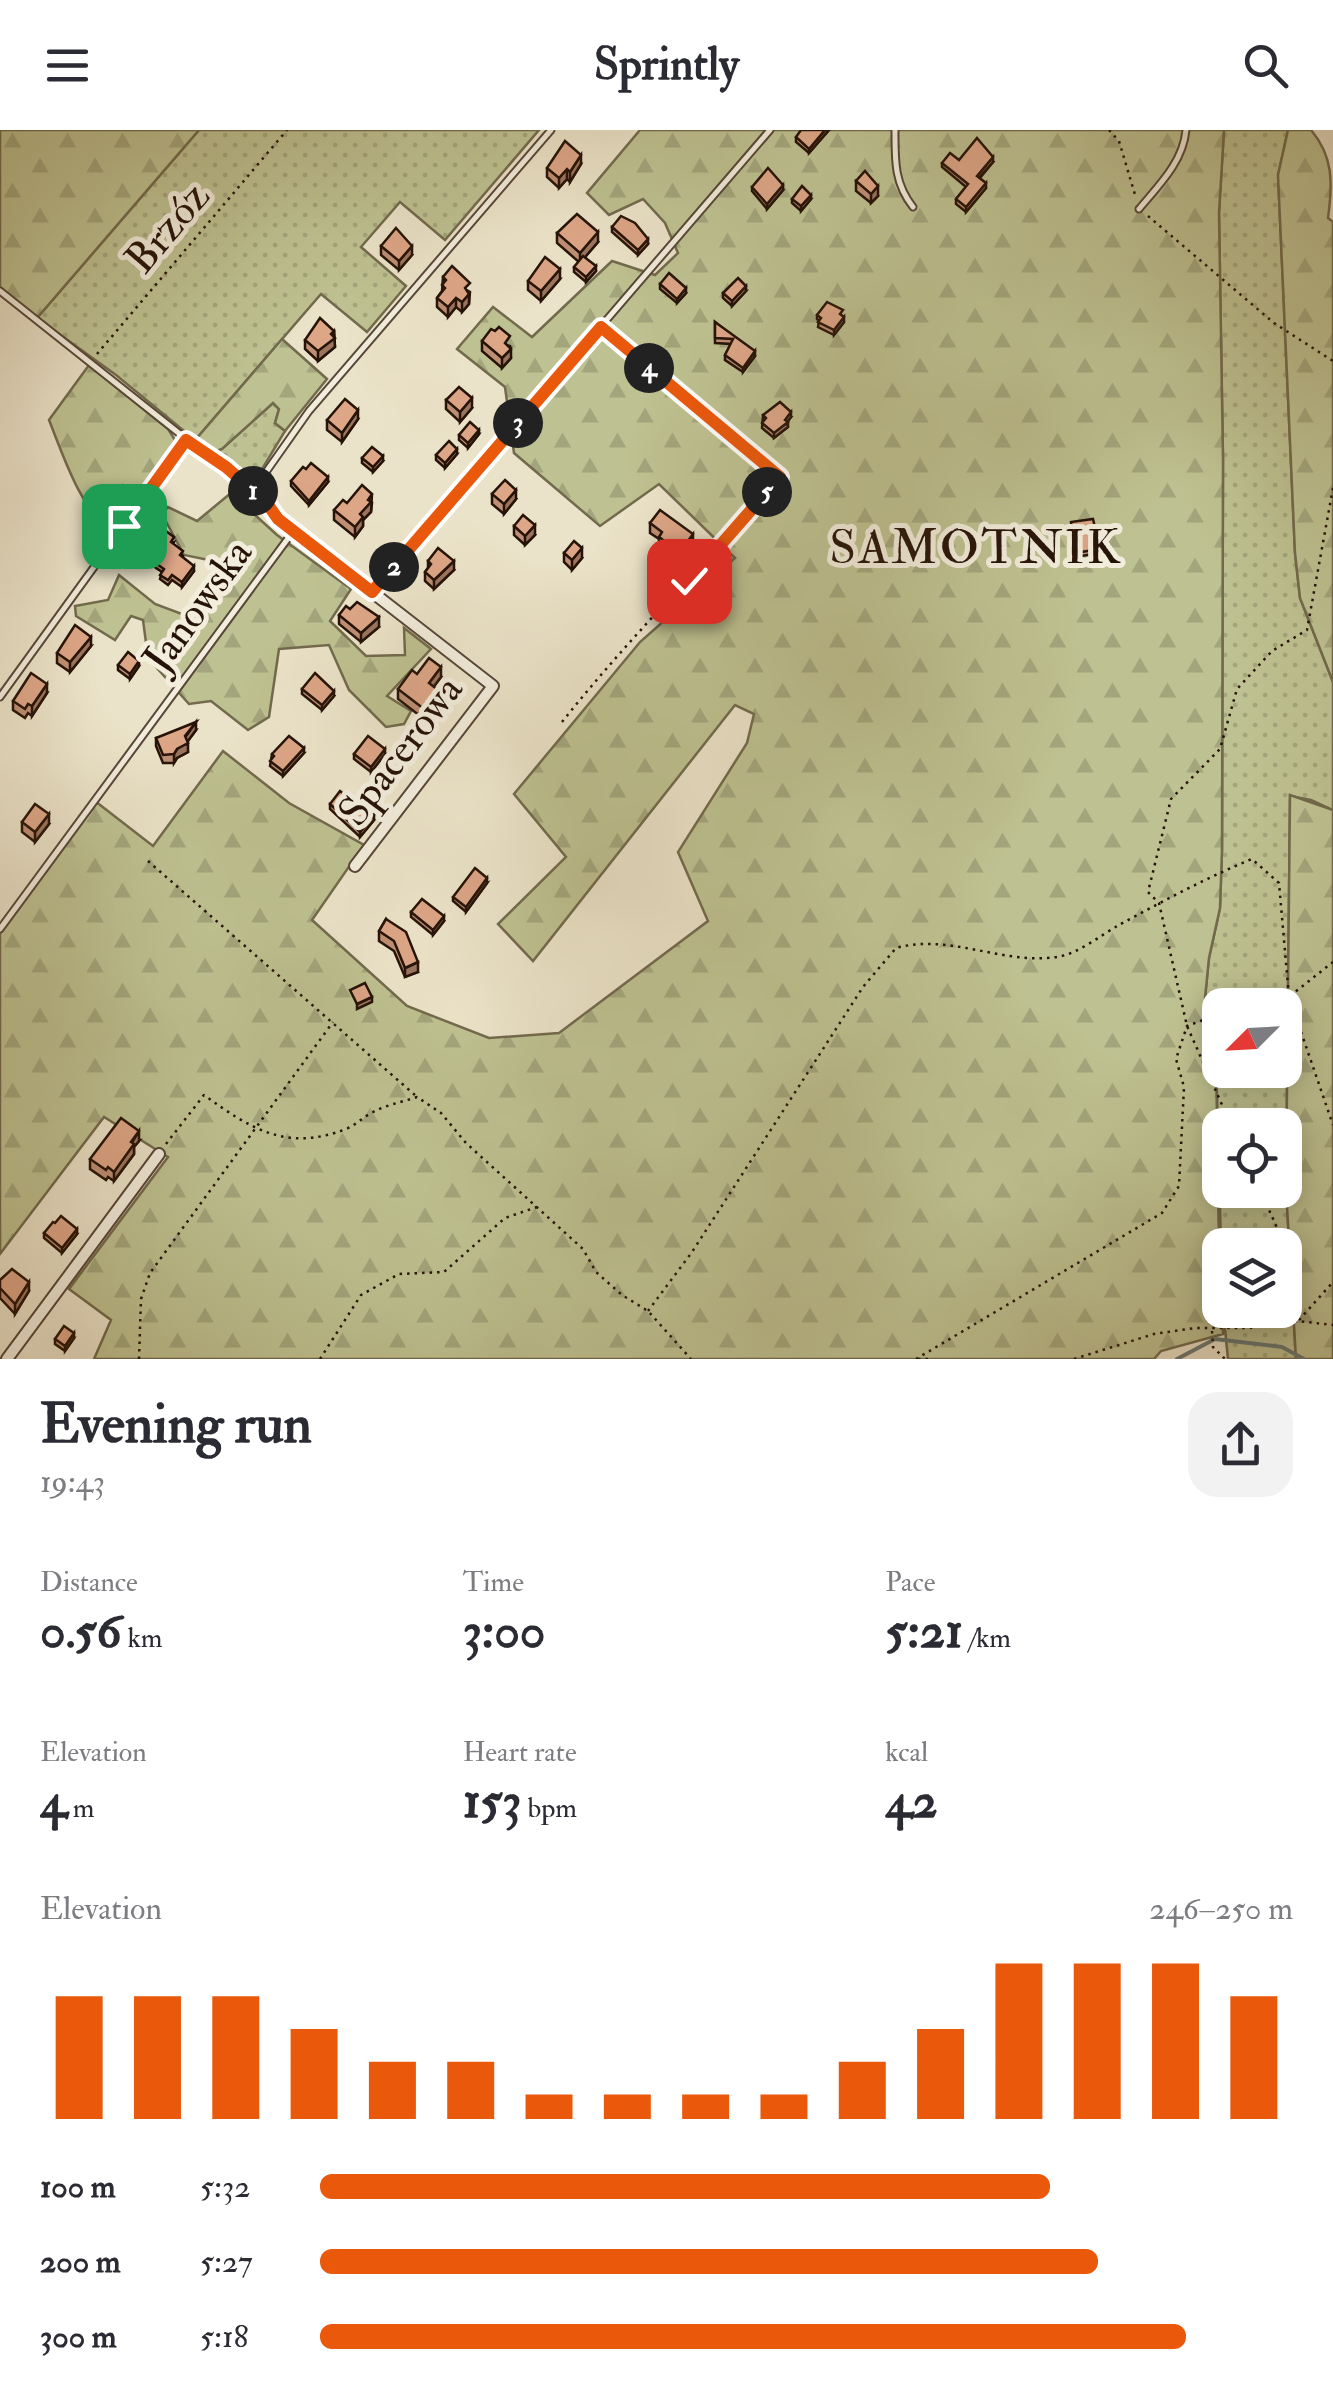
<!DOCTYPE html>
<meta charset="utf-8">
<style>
:root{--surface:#fff;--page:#f2f2f3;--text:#2b2b33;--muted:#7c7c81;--accent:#ea580c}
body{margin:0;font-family:"IM FELL Double Pica",serif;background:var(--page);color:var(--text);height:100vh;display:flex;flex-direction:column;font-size:38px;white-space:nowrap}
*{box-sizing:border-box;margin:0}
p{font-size:32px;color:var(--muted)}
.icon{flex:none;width:55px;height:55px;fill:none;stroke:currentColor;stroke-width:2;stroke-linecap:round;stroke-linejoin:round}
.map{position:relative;height:1229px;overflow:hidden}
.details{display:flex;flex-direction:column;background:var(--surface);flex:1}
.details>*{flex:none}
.needle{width:65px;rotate:246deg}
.tools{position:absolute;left:1202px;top:858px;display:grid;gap:20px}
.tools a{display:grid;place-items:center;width:100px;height:100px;border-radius:20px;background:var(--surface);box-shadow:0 5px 25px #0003;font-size:50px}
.pin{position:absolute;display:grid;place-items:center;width:85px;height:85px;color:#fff;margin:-42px;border-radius:20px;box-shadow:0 5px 15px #0006}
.km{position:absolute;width:50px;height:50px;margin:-25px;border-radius:50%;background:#222;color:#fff;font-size:28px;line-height:50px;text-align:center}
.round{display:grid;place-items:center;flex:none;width:105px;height:105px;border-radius:30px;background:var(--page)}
.head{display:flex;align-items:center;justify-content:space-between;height:170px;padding:0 40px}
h1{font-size:55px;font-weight:800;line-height:75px}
.stats{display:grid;grid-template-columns:repeat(3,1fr);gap:15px;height:170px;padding:10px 40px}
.stats div{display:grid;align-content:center}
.stats b{font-size:50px;font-weight:800}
.stats small{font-size:28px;font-weight:400}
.stats p{font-size:28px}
.chart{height:280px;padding:20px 40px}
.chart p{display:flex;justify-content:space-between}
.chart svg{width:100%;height:180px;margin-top:10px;stroke:var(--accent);stroke-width:6}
ul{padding:0 40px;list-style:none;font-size:32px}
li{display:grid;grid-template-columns:160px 120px 1fr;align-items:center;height:75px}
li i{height:25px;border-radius:12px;background:var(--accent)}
header{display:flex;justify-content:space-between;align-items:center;height:130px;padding:0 40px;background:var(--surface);font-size:45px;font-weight:800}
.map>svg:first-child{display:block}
.grass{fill:url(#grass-dots);stroke:#726a4c;stroke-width:2.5;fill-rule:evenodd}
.forest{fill:url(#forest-firs);stroke:#726a4c;stroke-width:2.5}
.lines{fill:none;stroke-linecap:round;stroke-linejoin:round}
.stream{stroke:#6b7974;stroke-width:4}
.service-casing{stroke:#574738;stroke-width:9}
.minor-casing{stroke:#574738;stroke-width:14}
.path{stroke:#261308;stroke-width:2.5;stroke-dasharray:2.5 5;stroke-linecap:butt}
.service{stroke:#f2eddc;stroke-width:5}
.minor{stroke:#f2eddc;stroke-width:10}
.wall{fill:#be8f74;stroke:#261308;stroke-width:2.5}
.shaded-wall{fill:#9b745e;stroke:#261308;stroke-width:2.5}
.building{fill:#dda687;stroke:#261308;stroke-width:2.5}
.route-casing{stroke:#fff;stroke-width:20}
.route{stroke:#ea580c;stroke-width:12}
.labels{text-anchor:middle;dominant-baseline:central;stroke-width:10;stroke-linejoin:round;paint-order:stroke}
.street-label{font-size:42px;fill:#261308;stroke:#f2eddc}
.quarter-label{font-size:48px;letter-spacing:2.5px;fill:#261308;stroke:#f2eddc}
</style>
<header><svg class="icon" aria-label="menu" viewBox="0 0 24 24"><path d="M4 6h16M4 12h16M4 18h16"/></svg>Sprintly<svg class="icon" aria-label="search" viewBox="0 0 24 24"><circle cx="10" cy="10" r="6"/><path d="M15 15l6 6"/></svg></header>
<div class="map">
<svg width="1333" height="1229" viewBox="0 0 1333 1229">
<defs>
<pattern id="grass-dots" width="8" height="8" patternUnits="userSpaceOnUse" patternTransform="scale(2.5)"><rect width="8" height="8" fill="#bec191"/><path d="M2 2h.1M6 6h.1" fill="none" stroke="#a3a57c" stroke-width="1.8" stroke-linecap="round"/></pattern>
<pattern id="forest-firs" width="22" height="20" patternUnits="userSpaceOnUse" patternTransform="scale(2.5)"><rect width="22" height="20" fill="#bec191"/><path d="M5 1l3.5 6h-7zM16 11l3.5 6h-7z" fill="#a3a57c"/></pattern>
</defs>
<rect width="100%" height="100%" fill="#ebe3c9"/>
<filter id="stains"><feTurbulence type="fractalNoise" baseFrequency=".002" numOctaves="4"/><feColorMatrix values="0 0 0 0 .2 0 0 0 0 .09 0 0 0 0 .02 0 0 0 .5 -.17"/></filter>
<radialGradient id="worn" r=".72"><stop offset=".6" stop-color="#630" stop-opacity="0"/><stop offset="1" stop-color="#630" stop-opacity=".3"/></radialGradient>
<g class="grass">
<polygon points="199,0 539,0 445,110 400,72 361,117 406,156 367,202 321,164 195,310 116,245 37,188"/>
<path d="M1224,0H1288L1278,45L1295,423L1300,468L1333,552V680L1311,670L1290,666L1286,1059L1296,1229H1228L1223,1180H1285V1115H1221L1216,926L1205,868L1209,828L1220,778L1222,720L1223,329L1219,83ZM1220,875H1285V940H1220ZM1220,995H1285V1060H1220Z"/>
<polygon points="273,273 279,279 275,293 285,301 262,339 261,366 213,322 222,319"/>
</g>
<g class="forest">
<polygon points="0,0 199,0 37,188 0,157"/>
<polygon points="640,0 1224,0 1219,83 1223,329 1222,720 1220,778 1209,828 1205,868 1216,926 1220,1180 1223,1180 1223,1204 1161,1221 1154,1229 94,1229 111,1190 69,1159 168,1027 104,987 0,1124 0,799 95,671 153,716 223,621 289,673 364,715 312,790 407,876 489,908 559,903 708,791 678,722 747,613 754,584 735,575 533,831 498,794 566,727 514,664 640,512 735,428 659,354 600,396 514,323 505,257 457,219 493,177 532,207 612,131 655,145 678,123 665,93 643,69 609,85 587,63"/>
<path d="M1288,0H1311C1333,26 1333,52 1328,88L1333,92V552L1300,468L1295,423L1278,45Z"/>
<polygon points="282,209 327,249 285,301 275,293 279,279 273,273 222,319 213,322 197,308"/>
<path d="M89,235L168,299L177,313L112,404C79,375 65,330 49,290Z"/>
<polygon points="231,363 277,405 351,459 330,491 366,526 405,525 404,498 431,519 387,566 411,581 404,594 386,597 349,560 329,515 279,519 269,587 248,600 211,571 189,574 148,528 143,490 131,486 115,510 76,486 75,476 108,470 119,445 155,474 195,489 238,436 184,425 162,384 168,377 197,391"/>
<polygon points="1290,665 1333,680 1333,1229 1296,1229 1286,1059"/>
</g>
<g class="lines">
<polyline class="stream" points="1177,1229 1215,1209 1282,1217 1304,1229"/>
<defs>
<g id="service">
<path d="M895,0C895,30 894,53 913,77"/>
<path d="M1139,79C1159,55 1183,32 1186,0"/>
<polyline points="0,161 263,370"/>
<polyline points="601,197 779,347"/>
<polyline points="265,369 266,342 309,281 551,0"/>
<polyline points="374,460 770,0"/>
<polyline points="0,567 186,310"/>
<polyline points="0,799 292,403"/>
</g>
<g id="minor">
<polyline points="266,372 278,389 493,556 355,736"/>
<polyline points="7,1229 159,1024"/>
</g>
</defs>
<use href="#service" class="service-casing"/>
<use href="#minor" class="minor-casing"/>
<g class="path">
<polyline points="1109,0 1119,11 1136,68"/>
<polyline points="1148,86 1274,193 1333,231"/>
<polyline points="97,224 287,0"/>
<path d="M562,592C628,509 703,435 772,356"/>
<polyline points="148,731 416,966"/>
<polyline points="1290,866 1333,832"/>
<polyline points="1222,874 1226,871 1289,867 1333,995"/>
<polyline points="1231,995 1187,896 1159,773 1148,762 1171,669 1220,619 1237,559 1272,521 1307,500 1333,358"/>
<path d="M166,1014L204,965C251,999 287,1022 346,999C356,995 363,987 373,982C386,975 402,972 417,967L441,983L466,1013L583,1119L596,1142L622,1165L648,1181L691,1229"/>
<polyline points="1260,1060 1297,1142 1298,1191"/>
<path d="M648,1181L692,1122L863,857L896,818C950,803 1002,835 1057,827C1078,824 1101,805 1119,795C1163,771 1206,748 1252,729L1279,753L1289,867"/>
<polyline points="1299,1190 1333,1152"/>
<polyline points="1212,1201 1213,1217 1225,1229"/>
<polyline points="139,1229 141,1169 150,1143 333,892"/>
<polyline points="320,1229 361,1165 399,1144 444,1142 505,1088 537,1077"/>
<polyline points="916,1229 1162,1083 1179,1056 1184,957 1176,929 1187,896 1206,889 1220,876"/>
<polyline points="918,1229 932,1229"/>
<polyline points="1074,1229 1154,1204 1195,1198 1249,1198 1298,1191 1333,1195"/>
</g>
<use href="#service" class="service"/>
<use href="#minor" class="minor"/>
</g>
<g class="wall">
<polygon points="829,0 809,23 796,12 796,7"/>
<polygon points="959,30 993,32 980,48 986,58 966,82 956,74 956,69 966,57 942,37 942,33"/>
<polygon points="581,34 570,52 567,49 559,58 547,47 547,38"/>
<polygon points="856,51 878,66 871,73 856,61"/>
<polygon points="752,57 783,60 767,79 752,61"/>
<polygon points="792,69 811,69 801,81 792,73"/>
<polygon points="612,97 648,114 638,125 612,102"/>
<polygon points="557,103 598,112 585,127 596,141 586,152 574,142 574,137 579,132 557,113"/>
<polygon points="381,116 412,125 399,140 381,125"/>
<polygon points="443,147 470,162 469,174 462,182 456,177 448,187 437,177 437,168 442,161"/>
<polygon points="560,149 541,171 528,160 528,151"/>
<polygon points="660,154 686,163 677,173 660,159"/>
<polygon points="746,161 732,176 723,168 723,163"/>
<polygon points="817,185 842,186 844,192 834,205 818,197 819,191 817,189"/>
<polygon points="715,192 755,226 743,242 725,230 725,225 731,214 715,213"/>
<polygon points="334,201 335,217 318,231 305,219 305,210"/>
<polygon points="482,211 510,216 511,228 502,238 482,221"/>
<polygon points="446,270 472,278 460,292 446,279"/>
<polygon points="763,285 791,287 787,292 788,297 774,308 762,298"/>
<polygon points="358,289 342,312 327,300 327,290"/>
<polygon points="479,304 468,318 459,310 459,305"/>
<polygon points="457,324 445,338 436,330 436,325"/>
<polygon points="362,328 383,331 373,342 362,333"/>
<polygon points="291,351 328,352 309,375 291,356"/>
<polygon points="492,364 516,369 504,384 492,374"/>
<polygon points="347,373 372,373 371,382 363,390 363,396 355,407 334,390 334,380"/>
<polygon points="650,393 693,414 680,432 659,416 659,409 650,403"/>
<polygon points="514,396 535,405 525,415 514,405"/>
<polygon points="1071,397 1100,419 1100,423 1081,426 1080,420 1074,421"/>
<polygon points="174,412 173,414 183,426 182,427 194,441 182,457 172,450 168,455 160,449 162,442 144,430 140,435 132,429 132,424"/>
<polygon points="564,423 582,428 572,440 564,432"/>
<polygon points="428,431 454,440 434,459 425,451 425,442 428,438"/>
<polygon points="350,479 379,497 361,512 339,494 339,485"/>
<polygon points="91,516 70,542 57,533 57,523"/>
<polygon points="118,535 139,536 130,549 118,540"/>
<polygon points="417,544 441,547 433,557 438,570 424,589 398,569 398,559"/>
<polygon points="302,559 334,566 322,580 302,564"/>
<polygon points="47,563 32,586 28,583 25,588 13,580 13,571"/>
<polygon points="196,600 187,612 188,622 177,628 174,633 163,633 156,616 156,608"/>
<polygon points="304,623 283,646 270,636 272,624"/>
<polygon points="354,624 385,624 371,642 354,629"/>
<polygon points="330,674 374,690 360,707 330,679"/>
<polygon points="22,692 49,694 35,712 22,702"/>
<polygon points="487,753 466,782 453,771 453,767"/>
<polygon points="411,782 444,791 433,805 411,787"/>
<polygon points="386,789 418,842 405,847 394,821 379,811 379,801"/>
<polygon points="139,1011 134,1017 134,1024 114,1051 108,1047 106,1050 90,1039 90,1029"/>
<polygon points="44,1103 77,1104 62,1123 44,1108"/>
<polygon points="0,1150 29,1161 15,1184 0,1168"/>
<polygon points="74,1208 65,1221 55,1214 55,1209"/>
</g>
<g class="shaded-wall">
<polygon points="825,0 829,0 809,23 809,19"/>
<polygon points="581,25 581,34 570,52 570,42"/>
<polygon points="993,27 993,32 977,50 977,46"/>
<polygon points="567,39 567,49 559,58 559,48"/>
<polygon points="986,53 986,58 966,82 966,77"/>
<polygon points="783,55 783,60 767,79 767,74"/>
<polygon points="878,56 878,66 871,73 871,64"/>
<polygon points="811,65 811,69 801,81 801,76"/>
<polygon points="598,102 598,112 580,133 580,123"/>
<polygon points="648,109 648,114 638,125 638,120"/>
<polygon points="412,116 412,125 399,140 399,131"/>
<polygon points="596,136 596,141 586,152 586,147"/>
<polygon points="560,139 560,149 541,171 541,161"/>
<polygon points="746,156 746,161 732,176 732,171"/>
<polygon points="686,158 686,163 677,173 677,169"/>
<polygon points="469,164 469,174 462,182 462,172"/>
<polygon points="456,168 456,177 448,187 448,177"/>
<polygon points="844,187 844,192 834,205 834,200"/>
<polygon points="334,201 335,217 318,231 318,221"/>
<polygon points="511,219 511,228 502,238 502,228"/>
<polygon points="755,221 755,226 743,242 743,238"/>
<polygon points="472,268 472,278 460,292 460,282"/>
<polygon points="358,280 358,289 342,312 342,303"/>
<polygon points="791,282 791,287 785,295 788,292 788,297 774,308 774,303"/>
<polygon points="479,300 479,304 468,318 468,313"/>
<polygon points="457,319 457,324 445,338 445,333"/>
<polygon points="383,326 383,331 373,342 373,337"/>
<polygon points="328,347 328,352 309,375 309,371"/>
<polygon points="516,360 516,369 504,384 504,374"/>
<polygon points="372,364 371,382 363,390 363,396 355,407 355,397 360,384"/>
<polygon points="535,395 535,405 525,415 525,406"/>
<polygon points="693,404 693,414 680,432 680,422"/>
<polygon points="582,418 582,428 572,440 572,430"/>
<polygon points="454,431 454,440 434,459 434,450"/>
<polygon points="194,436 194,441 182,457 182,452"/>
<polygon points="379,487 379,497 361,512 361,503"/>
<polygon points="91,507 91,516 70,542 70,532"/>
<polygon points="139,531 139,536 130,549 130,544"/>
<polygon points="441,537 441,547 429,563 429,553"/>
<polygon points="47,554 47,563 32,586 32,576"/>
<polygon points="438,560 438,570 424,589 424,579"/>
<polygon points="334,561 334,566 322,580 322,575"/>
<polygon points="196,592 196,600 185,615 188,613 188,622 177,628 174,633 174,624 177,619"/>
<polygon points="304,618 304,623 283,646 283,641"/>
<polygon points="385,619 385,624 371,642 371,637"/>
<polygon points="49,684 49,694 35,712 35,702"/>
<polygon points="374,685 374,690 360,707 360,702"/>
<polygon points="487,748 487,753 466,782 466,777"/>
<polygon points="444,786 444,791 433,805 433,800"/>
<polygon points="418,832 418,842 405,847 405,838"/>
<polygon points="372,867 372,872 357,879 357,874"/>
<polygon points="139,1001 139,1011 134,1017 134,1024 114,1051 114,1042"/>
<polygon points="77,1099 77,1104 62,1123 62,1118"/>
<polygon points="29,1152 29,1161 15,1184 15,1174"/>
<polygon points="74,1203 74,1208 65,1221 65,1216"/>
</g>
<g class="building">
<polygon points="801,0 825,0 809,19 796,7"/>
<polygon points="977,8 993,27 977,46 986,53 966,77 956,69 968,54 942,33 950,23 959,30"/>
<polygon points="565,11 581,25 570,42 567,39 559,48 547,38"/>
<polygon points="768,38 783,55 767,74 752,57"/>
<polygon points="865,41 878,56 871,64 856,51"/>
<polygon points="802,56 811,65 801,76 792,69"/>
<polygon points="577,84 598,102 580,123 557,103"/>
<polygon points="621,86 635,93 648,109 638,120 612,97"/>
<polygon points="396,98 412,116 399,131 381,116"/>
<polygon points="583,126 596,136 586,147 574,137"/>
<polygon points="545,127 560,139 541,161 528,151"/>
<polygon points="452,136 470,153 465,158 469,164 462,172 456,168 448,177 437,168 445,158 442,155 446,150 443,147"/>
<polygon points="669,143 686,158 677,169 660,154"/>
<polygon points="738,148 746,156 732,171 723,163"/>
<polygon points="827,172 843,180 840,184 844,187 834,200 818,192 821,188 817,185"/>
<polygon points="320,188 334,201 331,204 335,208 318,221 305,210"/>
<polygon points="715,192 755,221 743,238 725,225 733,209 715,208"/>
<polygon points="499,197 510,206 505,213 511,219 502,228 482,211 491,199 495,201"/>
<polygon points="459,257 472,268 460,282 446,270"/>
<polygon points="345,269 358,280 342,303 327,290"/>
<polygon points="780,272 791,282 785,290 788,292 774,303 762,293 766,288 763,285"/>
<polygon points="470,292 479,300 468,313 459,305"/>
<polygon points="449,311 457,319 445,333 436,325"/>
<polygon points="372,317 383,326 373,337 362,328"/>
<polygon points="311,333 328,347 309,371 291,351 303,337 306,339"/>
<polygon points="505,350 516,360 504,374 492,364"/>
<polygon points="362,355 372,364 368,370 371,372 360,384 363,387 355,397 334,380 343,370 347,373"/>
<polygon points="660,380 693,404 680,422 659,407 662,402 650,393"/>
<polygon points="523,385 535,395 525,406 514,396"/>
<polygon points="1093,389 1100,419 1081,422 1080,415 1074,416 1071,392"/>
<polygon points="166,401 174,407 171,412 183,421 180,425 194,436 182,452 172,445 168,450 160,445 164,439 144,425 140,430 132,424 143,408 153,415"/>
<polygon points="574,411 582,418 572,430 564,423"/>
<polygon points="438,418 454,431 434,450 425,442 431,434 428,431"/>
<polygon points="357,472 379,487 361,503 339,485 346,476 350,479"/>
<polygon points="75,495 91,507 70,532 57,523"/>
<polygon points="128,522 139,531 130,544 118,535"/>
<polygon points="429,528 441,537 429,553 438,560 424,579 398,559 412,540 417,544"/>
<polygon points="31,543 47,554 32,576 28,574 25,579 13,571"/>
<polygon points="315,543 334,561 322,575 302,559"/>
<polygon points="196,592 185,606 188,613 177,619 174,624 163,625 156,608"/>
<polygon points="289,606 304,618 283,641 270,631 274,626 272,624"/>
<polygon points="368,606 385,619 371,637 354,624"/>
<polygon points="340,661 356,674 357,671 374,685 360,702 330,674"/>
<polygon points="35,674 49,684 35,702 22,692"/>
<polygon points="475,738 487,748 466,777 453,767"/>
<polygon points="422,769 444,786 433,800 411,782"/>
<polygon points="386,789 406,802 418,832 405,838 394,811 379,801"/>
<polygon points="365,853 372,867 357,874 350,860"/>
<polygon points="121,988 139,1001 131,1012 134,1014 114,1042 108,1037 106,1040 90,1029"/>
<polygon points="61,1086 77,1099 62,1118 44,1103 53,1092 55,1093"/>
<polygon points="12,1139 29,1152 15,1174 0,1158 0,1150"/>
<polygon points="64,1196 74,1203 65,1216 55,1209"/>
</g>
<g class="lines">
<defs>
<polyline id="route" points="124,396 186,310 226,337 266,372 278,389 372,462 601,197 780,347 689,451"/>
</defs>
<use href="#route" class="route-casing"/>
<use href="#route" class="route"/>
</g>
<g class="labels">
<g class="street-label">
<text transform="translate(168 98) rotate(-50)">Brzóz</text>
<text transform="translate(198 476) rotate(-54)">Janowska</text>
<text transform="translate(401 621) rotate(-53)">Spacerowa</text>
</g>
<g class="quarter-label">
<text x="976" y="418">SAMOTNIK</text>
</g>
</g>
<rect width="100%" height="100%" filter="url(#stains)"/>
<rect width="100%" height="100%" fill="url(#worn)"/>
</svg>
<div class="tools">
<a><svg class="needle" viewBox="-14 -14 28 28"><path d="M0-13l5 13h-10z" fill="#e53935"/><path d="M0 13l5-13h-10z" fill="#7c7c81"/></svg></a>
<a><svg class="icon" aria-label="locate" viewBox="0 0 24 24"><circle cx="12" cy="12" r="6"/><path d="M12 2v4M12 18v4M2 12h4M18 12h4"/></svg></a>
<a><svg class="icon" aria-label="layers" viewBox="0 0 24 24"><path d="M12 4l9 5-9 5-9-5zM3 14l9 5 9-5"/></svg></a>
</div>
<div class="pin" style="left:124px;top:396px;background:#1e9e55"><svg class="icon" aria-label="arrive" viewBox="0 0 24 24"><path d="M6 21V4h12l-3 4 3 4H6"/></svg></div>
<div class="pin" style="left:689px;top:451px;background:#d93025"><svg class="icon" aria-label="check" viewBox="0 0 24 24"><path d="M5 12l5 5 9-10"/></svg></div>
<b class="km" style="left:253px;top:361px">1</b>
<b class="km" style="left:394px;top:437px">2</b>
<b class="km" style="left:518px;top:293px">3</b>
<b class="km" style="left:649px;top:238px">4</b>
<b class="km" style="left:767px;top:362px">5</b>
</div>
<section class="details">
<div class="head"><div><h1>Evening run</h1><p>19:43</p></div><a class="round"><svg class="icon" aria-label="share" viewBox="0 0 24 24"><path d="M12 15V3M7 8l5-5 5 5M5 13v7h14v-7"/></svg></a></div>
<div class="stats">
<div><p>Distance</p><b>0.56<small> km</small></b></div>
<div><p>Time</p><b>3:00</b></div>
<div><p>Pace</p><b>5:21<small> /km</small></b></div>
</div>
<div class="stats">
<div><p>Elevation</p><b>4<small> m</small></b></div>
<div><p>Heart rate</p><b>153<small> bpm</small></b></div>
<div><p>kcal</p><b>42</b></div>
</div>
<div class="chart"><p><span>Elevation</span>246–250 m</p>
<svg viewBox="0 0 160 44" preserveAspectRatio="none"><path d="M5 44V14M15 44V14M25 44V14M35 44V22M45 44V30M55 44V30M65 44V38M75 44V38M85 44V38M95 44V38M105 44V30M115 44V22M125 44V6M135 44V6M145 44V6M155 44V14"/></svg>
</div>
<ul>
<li><b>100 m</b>5:32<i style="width:75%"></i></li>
<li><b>200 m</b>5:27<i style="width:80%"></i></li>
<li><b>300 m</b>5:18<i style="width:89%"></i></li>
</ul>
</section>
